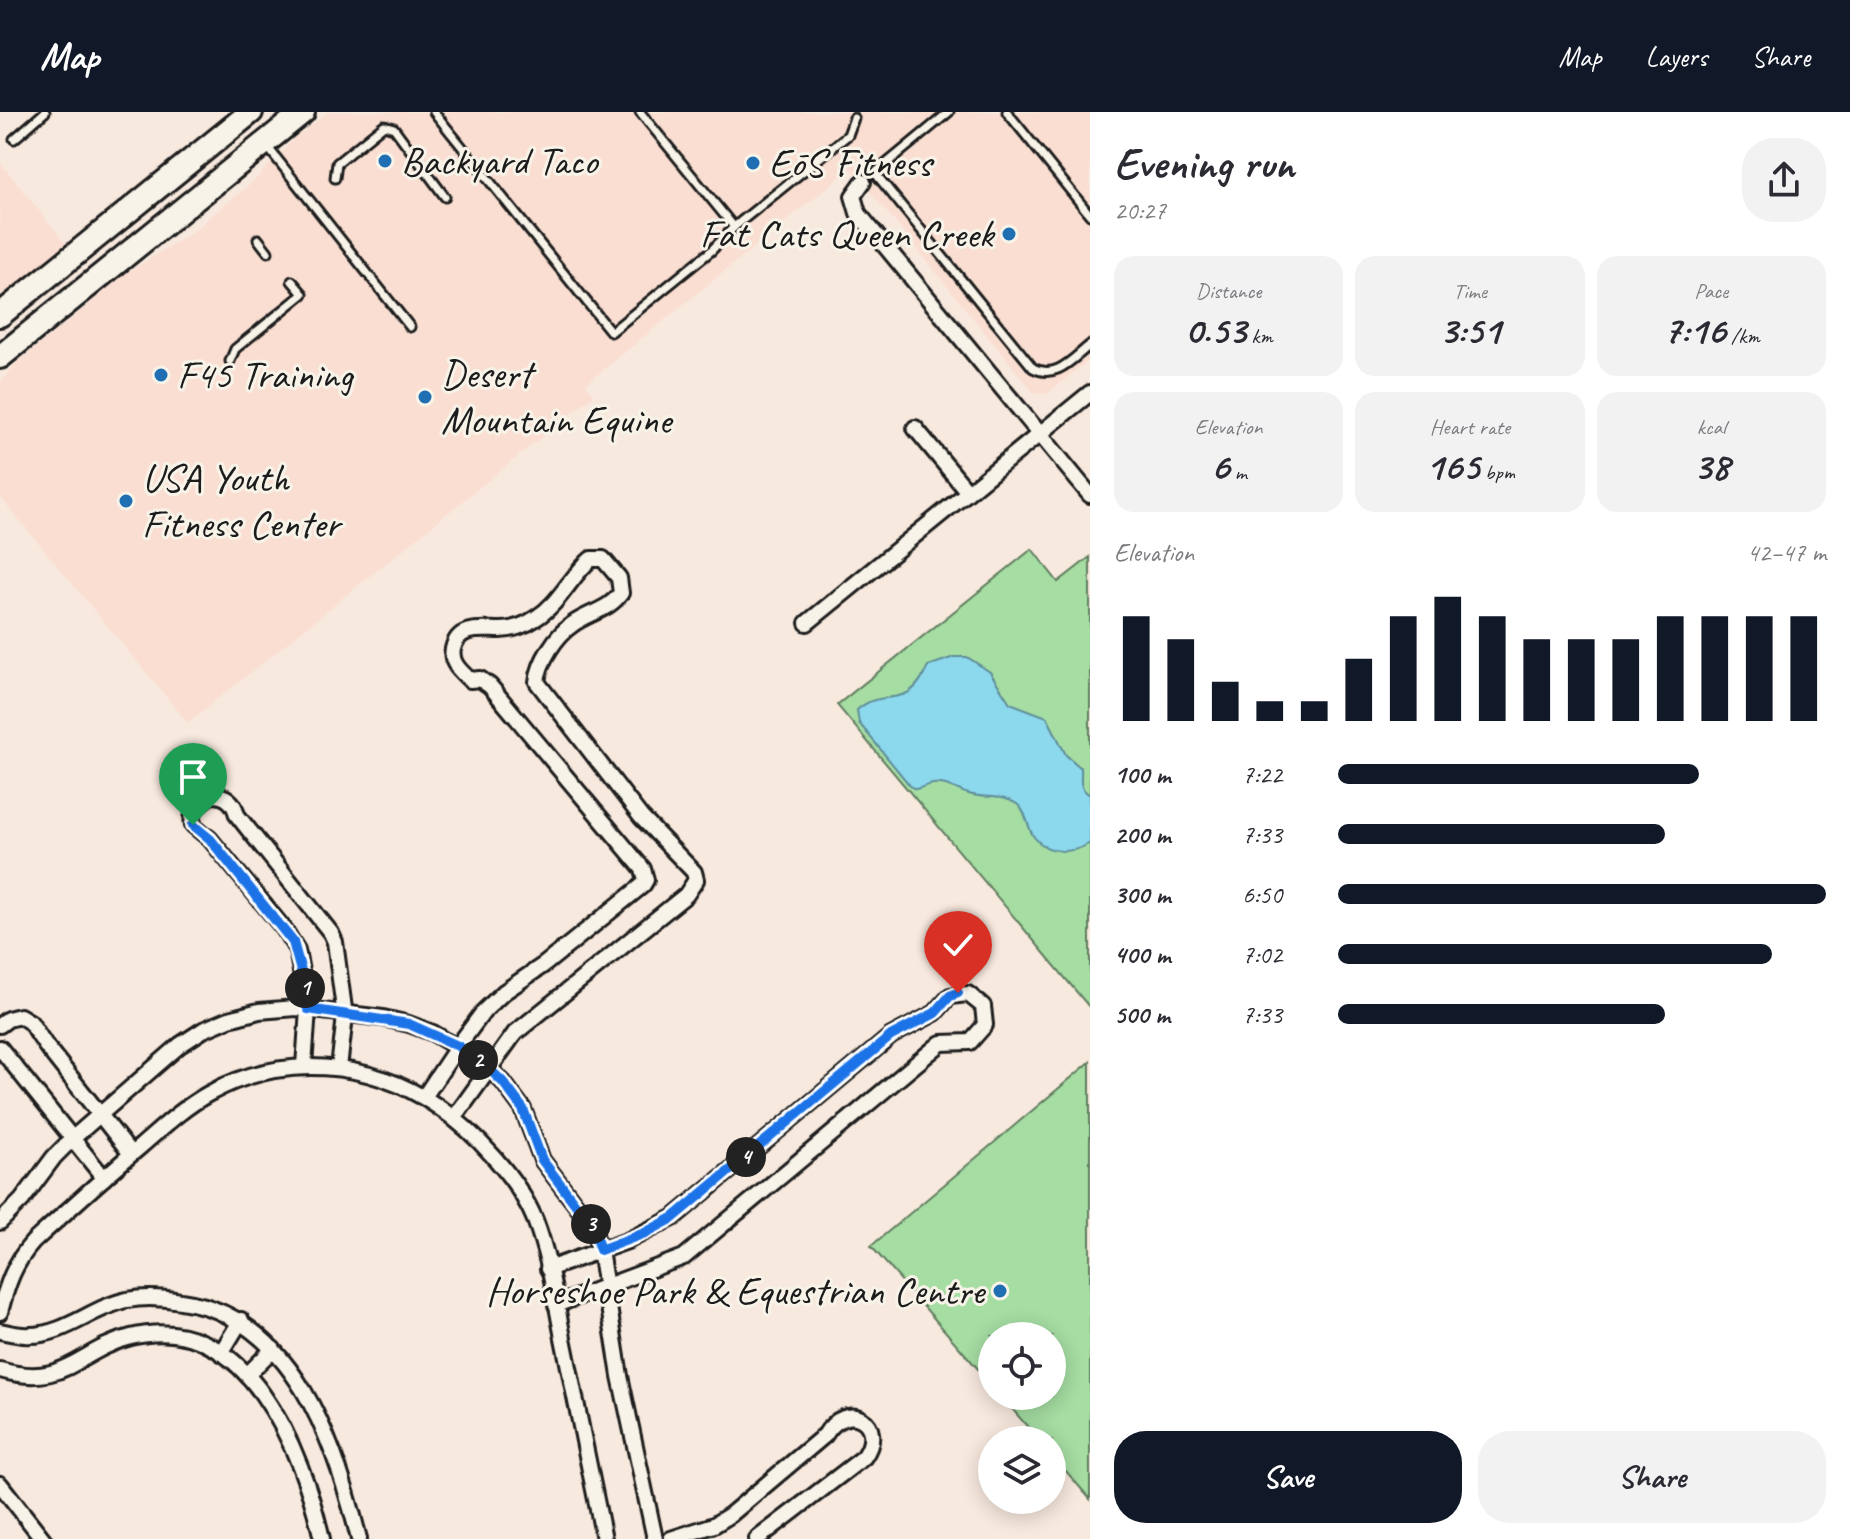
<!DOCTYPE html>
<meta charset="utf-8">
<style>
:root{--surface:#fff;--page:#f2f2f3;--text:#2b2b33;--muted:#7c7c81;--accent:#111827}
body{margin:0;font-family:Caveat,sans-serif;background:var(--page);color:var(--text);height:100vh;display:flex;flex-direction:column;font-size:30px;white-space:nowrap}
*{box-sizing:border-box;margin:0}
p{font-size:26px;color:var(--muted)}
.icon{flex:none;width:44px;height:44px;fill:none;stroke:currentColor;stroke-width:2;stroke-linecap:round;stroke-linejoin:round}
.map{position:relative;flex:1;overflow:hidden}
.side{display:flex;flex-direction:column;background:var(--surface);width:760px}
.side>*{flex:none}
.fabs{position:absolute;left:978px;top:1210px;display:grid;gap:16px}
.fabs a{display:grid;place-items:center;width:88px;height:88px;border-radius:50%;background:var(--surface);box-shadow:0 4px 20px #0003;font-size:40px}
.pin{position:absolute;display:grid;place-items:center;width:68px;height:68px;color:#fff;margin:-82px -34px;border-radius:50% 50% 50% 0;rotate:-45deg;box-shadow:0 0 8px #0007}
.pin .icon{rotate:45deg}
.km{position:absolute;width:40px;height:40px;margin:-20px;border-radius:50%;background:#222;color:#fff;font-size:22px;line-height:40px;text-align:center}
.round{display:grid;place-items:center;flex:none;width:84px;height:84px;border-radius:32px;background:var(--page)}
.head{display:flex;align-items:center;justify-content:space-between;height:136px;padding:0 24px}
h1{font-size:44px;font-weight:600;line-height:60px}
.figures{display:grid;grid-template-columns:repeat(3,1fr);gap:12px;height:136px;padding:8px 24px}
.figures div{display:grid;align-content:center;border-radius:20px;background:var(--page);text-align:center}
.figures b{font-size:40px;font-weight:600}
.figures small{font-size:22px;font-weight:400}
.figures p{font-size:22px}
.chart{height:224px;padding:16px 24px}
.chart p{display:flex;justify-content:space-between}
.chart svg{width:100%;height:144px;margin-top:8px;stroke:var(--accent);stroke-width:6}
.button{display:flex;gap:16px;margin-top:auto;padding:16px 24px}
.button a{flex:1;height:92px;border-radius:32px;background:var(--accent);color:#fff;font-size:32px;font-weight:600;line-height:92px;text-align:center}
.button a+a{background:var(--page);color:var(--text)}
ul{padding:0 24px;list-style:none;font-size:26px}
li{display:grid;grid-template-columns:128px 96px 1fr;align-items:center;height:60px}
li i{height:20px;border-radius:10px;background:var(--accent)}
header{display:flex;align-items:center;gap:48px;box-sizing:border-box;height:112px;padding:0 40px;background:var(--accent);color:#fff}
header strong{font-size:38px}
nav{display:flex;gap:44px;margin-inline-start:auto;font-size:28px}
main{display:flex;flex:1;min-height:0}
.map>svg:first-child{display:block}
.built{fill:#faded2}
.green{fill:#a5dda2;stroke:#607c5f;stroke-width:2}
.water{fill:#8cd8ec;stroke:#5f8d99;stroke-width:2}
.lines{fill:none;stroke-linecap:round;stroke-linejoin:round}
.service-casing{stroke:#1c1c1c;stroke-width:13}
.minor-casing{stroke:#1c1c1c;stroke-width:20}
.primary-casing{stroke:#1c1c1c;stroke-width:28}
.service{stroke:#f7f3e8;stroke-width:7}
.minor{stroke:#f7f3e8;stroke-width:14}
.primary{stroke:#f7f3e8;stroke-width:22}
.route-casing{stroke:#fff;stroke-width:16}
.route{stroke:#1a73e8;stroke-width:10}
.poi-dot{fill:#1f6fb2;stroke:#f7f3e8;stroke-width:3}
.labels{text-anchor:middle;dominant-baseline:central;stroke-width:6;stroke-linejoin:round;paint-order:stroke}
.poi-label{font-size:40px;fill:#1c1c1c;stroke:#f7f3e8;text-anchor:start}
</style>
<header>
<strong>Map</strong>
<nav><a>Map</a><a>Layers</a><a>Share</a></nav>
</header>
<main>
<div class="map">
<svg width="1090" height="1427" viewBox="0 0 1090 1427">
<rect width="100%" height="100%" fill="#f8e9de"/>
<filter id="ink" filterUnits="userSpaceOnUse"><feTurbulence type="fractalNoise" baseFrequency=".0125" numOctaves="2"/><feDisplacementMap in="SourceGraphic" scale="16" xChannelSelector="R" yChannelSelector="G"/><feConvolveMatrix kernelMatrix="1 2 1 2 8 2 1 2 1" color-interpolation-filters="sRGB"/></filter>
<g filter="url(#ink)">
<g class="built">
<polygon points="328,0 1090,0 1090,247 1047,282 1034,281 851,56 586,272 594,283 188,611 0,385 0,270 17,251 124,163 192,120 256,67 296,25"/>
<polygon points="0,50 66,132 0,185"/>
</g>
<g class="green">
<polygon points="1032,437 1058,470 1090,445 1090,896 837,593"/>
<polygon points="1090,950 1090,1387 1052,1343 1052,1328 1039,1328 1001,1284 1052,1284 1052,1224 992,1224 992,1273 871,1134"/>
</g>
<path class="water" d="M954,545H967L990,560L1010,591L1047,605L1066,643L1081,656C1082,669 1077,674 1090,683V731C1073,742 1048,743 1034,725C1027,715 1027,700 1017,692C1002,682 984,687 969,682C957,679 947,670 933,672C928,672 922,676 916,677L911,675L859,611L857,598C884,573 907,603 928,554Z"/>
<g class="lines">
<defs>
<g id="service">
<polyline points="434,0 611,220 711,139 734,115 640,0"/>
<path d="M949,0L875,61L1033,256C1056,268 1072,247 1090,233"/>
<polyline points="1007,0 1090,103"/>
<polyline points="14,27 45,0"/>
<polyline points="266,33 410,215"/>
<polyline points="335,66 337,51 384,13 394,16 445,85"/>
<polyline points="734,115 848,23 854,6"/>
<polyline points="258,127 268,140"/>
<polyline points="230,249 235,237 303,182 292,169"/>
</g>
<g id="minor">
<polyline points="863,70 853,84 858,101 1090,383"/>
<polyline points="915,316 968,380"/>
<polyline points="807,511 1090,281"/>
<polyline points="0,913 8,907 20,904 30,910 46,934 131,1042"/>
<polyline points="0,936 104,1066"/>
<path d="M304,954L308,897L297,838L284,817L210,727L193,713C190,699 199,690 211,683C225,682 234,689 237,703L331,821L335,830L345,904L339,956"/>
<path d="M424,985L458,934L484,899L504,880L545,852L643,773L646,768L643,757L490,574L480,567L470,568C460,559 450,550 453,537C458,513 482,518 500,518C512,518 526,513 536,506C560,491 570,465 591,447H603L619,466L621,481C609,498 590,500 573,512C556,523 539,550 537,570L641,705L694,760L696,768L686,783L515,921L454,1006"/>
<polyline points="0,1110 22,1088 54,1045 73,1026 180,933 203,918 229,907 259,899 296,896 383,906 409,912 433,921 483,951 503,970 523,997 542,1048 592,1114 600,1138 620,1264 655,1427"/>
<polyline points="548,1157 627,1129 673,1106 891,924 935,901 950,884 968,882 983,894 985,913 970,930 941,931 684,1145 556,1193"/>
<path d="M0,1200C7,1173 14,1151 33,1130C69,1097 104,1065 141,1034C163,1015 183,996 208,982C281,941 369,948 437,994C474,1019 518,1066 535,1108C550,1147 556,1191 564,1231C578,1297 591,1362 604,1427"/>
<path d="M0,1219C10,1221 20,1224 30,1223C65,1223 93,1195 127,1188C144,1185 164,1186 181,1189C293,1204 336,1333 359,1427"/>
<polyline points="221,1241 241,1208"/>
<path d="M0,1258C66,1277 76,1239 131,1225C247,1196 302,1339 322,1427"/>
<polyline points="248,1262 273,1237"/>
<polyline points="0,1372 43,1427"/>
<path d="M671,1427L714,1413L730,1403L825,1323C847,1286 888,1311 864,1345L757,1427"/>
</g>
<g id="primary">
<polyline points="0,203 251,0"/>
<polyline points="0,245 303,0"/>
</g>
</defs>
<use href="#service" class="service-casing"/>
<use href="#minor" class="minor-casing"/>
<use href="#primary" class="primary-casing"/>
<use href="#service" class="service"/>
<use href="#minor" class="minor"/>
<use href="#primary" class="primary"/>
</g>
</g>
<g class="lines" filter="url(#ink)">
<defs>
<polyline id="route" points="193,713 210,727 293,830 304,870 308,897 409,912 458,934 483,951 503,970 523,997 542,1048 592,1114 600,1138 645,1121 673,1106 891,924 935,901 950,884 958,881"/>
</defs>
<use href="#route" class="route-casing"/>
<use href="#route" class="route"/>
</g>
<g class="poi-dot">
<circle cx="385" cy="49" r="8"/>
<circle cx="753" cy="51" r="8"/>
<circle cx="1009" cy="122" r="8"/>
<circle cx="161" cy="263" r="8"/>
<circle cx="425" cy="285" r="8"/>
<circle cx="126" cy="389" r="8"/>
<circle cx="1000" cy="1179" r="8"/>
</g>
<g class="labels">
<g class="poi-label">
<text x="401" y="49">Backyard Taco</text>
<text x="769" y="51">EōS Fitness</text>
<text x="993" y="122" text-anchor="end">Fat Cats Queen Creek</text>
<text x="441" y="262">Desert<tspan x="441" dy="46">Mountain Equine</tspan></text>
<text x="177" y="263">F45 Training</text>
<text x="142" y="366">USA Youth<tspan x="142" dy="46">Fitness Center</tspan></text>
<text x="984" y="1179" text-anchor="end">Horseshoe Park &amp; Equestrian Centre</text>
</g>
</g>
</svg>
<div class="fabs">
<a><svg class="icon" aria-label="locate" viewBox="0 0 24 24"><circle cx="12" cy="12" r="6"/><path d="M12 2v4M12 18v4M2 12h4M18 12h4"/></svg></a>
<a><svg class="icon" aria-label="layers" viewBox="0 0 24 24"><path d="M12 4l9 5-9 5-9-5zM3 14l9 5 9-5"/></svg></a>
</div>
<div class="pin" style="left:193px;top:713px;background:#1e9e55"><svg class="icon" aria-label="arrive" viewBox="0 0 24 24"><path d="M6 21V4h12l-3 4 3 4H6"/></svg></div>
<div class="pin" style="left:958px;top:881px;background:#d93025"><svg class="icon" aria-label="check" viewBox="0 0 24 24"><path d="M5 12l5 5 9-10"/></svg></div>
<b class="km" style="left:305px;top:876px">1</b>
<b class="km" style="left:478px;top:948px">2</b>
<b class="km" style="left:591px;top:1112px">3</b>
<b class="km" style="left:746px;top:1045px">4</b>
</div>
<section class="side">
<div class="head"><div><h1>Evening run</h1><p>20:27</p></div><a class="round"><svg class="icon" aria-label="share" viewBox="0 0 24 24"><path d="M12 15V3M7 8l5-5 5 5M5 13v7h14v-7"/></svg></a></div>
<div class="figures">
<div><p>Distance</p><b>0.53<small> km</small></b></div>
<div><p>Time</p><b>3:51</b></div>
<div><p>Pace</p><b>7:16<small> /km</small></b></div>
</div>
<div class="figures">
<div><p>Elevation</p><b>6<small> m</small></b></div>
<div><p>Heart rate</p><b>165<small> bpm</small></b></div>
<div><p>kcal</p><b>38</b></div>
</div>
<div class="chart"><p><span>Elevation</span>42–47 m</p>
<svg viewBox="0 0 160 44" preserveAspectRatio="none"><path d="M5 44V12M15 44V19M25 44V32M35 44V38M45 44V38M55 44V25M65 44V12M75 44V6M85 44V12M95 44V19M105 44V19M115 44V19M125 44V12M135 44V12M145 44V12M155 44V12"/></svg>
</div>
<ul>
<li><b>100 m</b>7:22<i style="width:74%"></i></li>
<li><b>200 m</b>7:33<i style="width:67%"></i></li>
<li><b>300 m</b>6:50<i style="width:100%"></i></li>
<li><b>400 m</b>7:02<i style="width:89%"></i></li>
<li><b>500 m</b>7:33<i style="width:67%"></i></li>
</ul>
<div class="button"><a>Save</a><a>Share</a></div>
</section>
</main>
